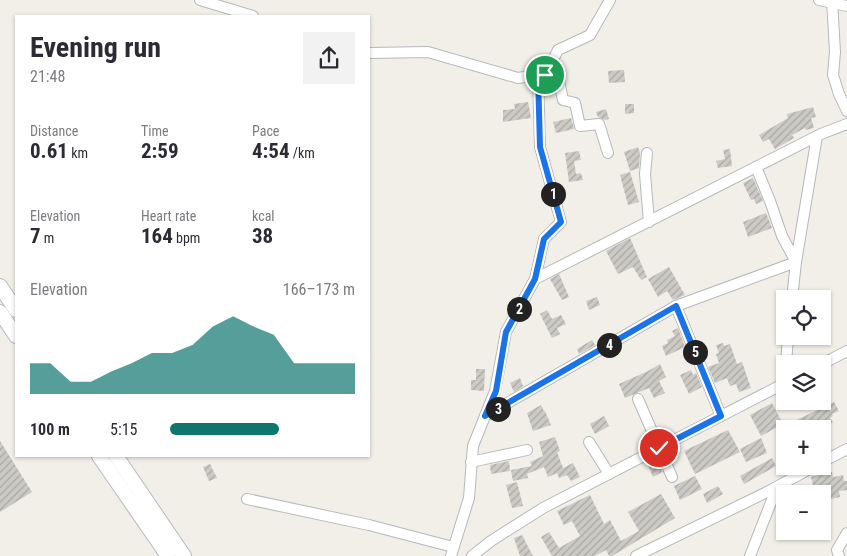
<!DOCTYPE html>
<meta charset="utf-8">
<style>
:root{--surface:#fff;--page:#f2f2f3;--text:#2b2b33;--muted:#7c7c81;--accent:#0f766e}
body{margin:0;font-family:"Roboto Condensed",sans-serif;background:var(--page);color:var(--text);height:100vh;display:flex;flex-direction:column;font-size:19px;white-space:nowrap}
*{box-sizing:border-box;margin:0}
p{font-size:16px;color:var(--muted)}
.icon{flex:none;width:28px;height:28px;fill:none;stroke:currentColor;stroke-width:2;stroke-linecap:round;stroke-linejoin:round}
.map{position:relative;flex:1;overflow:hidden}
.sheet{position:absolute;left:15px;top:15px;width:355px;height:442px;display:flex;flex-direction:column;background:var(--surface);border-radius:0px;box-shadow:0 1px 4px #0004}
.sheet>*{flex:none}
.controls{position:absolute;left:776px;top:290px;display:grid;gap:10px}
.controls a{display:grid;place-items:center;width:55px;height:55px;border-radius:0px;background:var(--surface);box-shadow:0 1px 4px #0004;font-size:25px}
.pin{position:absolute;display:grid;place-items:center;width:42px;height:42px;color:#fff;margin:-21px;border:2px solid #fff;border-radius:50%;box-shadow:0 1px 5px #0007}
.km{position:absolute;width:25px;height:25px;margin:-12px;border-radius:50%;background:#222;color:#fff;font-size:14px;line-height:25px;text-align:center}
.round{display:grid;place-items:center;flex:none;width:52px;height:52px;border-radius:0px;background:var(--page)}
.head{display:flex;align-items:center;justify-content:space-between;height:85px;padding:0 15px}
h1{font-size:28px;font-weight:700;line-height:38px}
.stats{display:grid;grid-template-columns:repeat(3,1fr);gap:8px;height:85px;padding:5px 15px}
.stats div{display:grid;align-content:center}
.stats b{font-size:21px;font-weight:700}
.stats small{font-size:14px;font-weight:400}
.stats p{font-size:14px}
.chart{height:140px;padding:10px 15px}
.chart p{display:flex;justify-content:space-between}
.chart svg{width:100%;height:90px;margin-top:5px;fill:var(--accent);opacity:.7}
ul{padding:0 15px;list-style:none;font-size:16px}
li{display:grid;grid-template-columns:80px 60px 1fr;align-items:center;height:38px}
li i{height:12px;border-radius:6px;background:var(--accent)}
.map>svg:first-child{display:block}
.building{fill:url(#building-hatch)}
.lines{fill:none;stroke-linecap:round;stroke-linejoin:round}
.minor-casing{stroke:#b5b8bc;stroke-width:12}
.secondary-casing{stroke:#b6babf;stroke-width:16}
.minor{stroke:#fff;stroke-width:10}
.secondary{stroke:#fff;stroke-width:14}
.route-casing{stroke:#fff;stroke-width:10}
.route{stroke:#1a73e8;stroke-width:6}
</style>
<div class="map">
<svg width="847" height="556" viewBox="0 0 847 556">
<defs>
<pattern id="building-hatch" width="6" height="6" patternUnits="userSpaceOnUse" patternTransform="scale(1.25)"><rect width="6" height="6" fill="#cccac5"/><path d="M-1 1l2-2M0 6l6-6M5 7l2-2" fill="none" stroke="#a9a8a4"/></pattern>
</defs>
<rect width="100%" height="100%" fill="#f1efe8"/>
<g class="building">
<polygon points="624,70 625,82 609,83 608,71"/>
<polygon points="528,102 531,118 503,122 503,110 515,109 514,104"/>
<polygon points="625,104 634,104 634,113 625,114"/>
<polygon points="813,107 816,117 811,118 814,128 806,130 805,128 792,135 794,138 775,149 769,139 763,142 759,135 788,118 787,114"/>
<polygon points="606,109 609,119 605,120 598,117 596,112"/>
<polygon points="571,118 574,129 556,133 553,122"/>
<polygon points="638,147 640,153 639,168 630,171 624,152"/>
<polygon points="730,149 732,166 718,168 716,161 725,159 723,150"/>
<polygon points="579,151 581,160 574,161 576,174 581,173 583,180 569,182 565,153"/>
<polygon points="630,172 639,202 628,205 620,175"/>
<polygon points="753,178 763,201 756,204 754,199 751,200 743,183"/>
<polygon points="766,213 772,228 748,237 743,222"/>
<polygon points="630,238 647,277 641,280 633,267 618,274 606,251"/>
<polygon points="669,267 685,295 673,300 667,291 658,297 648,279"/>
<polygon points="559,274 569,297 562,300 550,279"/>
<polygon points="597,297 600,305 589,310 586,301"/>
<polygon points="547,310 552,319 561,315 566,324 557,328 560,334 552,338 540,314"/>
<polygon points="678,328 685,347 666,356 662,346 668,343 667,340 675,336 672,331"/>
<polygon points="592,340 595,345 579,354 577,349"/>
<polygon points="723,343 724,346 730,344 737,364 742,362 751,388 739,392 736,384 730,386 727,378 715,383 708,367 719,363 716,354 719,353 716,345"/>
<polygon points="660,364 666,377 659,381 665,393 654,398 649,388 625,398 619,384 648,371"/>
<polygon points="476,369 485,369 484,391 471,390 471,380 476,380"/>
<polygon points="691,370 693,375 696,373 702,387 689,394 680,375"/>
<polygon points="520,378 523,386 514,392 510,383"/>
<polygon points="834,402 839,411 832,414 833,416 830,418 833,422 825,429 778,429"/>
<polygon points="772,403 783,424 761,436 750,415"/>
<polygon points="541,405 544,411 545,411 551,425 533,431 527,413"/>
<polygon points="604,416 609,426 595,434 590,424"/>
<polygon points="728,430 740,452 695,474 684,451"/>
<polygon points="555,437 560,451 557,452 563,468 573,463 580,477 571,481 567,475 559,478 557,473 548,477 544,467 527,474 528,478 513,481 511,470 532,466 530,462 543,456 539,442"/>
<polygon points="761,438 767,453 746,462 740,449"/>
<polygon points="0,441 32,492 0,512"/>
<polygon points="772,458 776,466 744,484 740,476"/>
<polygon points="657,460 662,472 653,477 648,465"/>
<polygon points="509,461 510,471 491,474 490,465"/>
<polygon points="210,464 217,478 209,481 203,467"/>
<polygon points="828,471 828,473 832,472 833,477 843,475 844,481 847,481 847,490 839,491 840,497 826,500 825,494 822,494 822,492 815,494 811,477 818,475 818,473"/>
<polygon points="695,476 702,489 680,500 674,486"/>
<polygon points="517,482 523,506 512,508 506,485"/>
<polygon points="718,486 723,494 707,503 703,494"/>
<polygon points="661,494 675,518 612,556 609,556 606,550 595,556 552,556 541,537 549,532 559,548 580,536 572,521 564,525 557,511 590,495 604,524 610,520 621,541 639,531 628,512"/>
<polygon points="522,535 533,556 520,556 514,538"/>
</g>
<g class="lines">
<defs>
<g id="minor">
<polyline points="200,0 253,16"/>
<polyline points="819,0 847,6"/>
<polyline points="832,0 835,52 833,75 839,94 847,111"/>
<polyline points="369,53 428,52 518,78 538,75 540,147 561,222 544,239 535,279 506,332 495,391 473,446 469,498 451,556"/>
<polyline points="539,75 545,75 558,50 590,35 610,0"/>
<polyline points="545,75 559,81 563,100 575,103 580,126 599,124 608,153"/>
<polyline points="647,153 645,174 649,222"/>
<polyline points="535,279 821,134 847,124"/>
<polyline points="792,299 796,262 817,136"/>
<polyline points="676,306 796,262 782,236 770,201 756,167"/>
<polyline points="786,364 788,336"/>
<polyline points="822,364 847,351"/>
<polyline points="784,384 785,371"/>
<polyline points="638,399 672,477"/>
<polyline points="485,416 676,306 721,416"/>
<polyline points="589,442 609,474"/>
<polyline points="471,462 527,450"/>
<polyline points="822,462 847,449"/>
<polyline points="247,499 369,525 453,547"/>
<polyline points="472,556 491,541 543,508 785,383"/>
<polyline points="636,556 769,491 815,466"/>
<polyline points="750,556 777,487"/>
<polyline points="839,556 837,550 847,533"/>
</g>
<g id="secondary">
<polyline points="0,286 16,310"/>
<polyline points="0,312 16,336"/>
<polyline points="99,456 168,556"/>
<polyline points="116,456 184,556"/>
</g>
</defs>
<use href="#minor" class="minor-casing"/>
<use href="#secondary" class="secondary-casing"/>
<use href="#minor" class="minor"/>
<use href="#secondary" class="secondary"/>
</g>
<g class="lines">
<defs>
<polyline id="route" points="545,75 538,75 540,147 561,222 544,239 535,279 506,332 496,391 485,416 676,306 721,416 659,448"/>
</defs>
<use href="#route" class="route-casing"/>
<use href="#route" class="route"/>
</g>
</svg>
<div class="controls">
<a><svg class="icon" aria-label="locate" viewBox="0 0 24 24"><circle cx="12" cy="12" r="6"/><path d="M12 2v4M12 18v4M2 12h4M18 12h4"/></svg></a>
<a><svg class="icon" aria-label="layers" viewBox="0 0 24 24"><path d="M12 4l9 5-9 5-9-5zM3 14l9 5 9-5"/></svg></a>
<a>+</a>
<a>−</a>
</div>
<div class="pin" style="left:545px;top:75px;background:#1e9e55"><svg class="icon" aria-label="arrive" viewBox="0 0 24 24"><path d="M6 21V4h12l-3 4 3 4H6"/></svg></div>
<div class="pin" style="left:659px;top:448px;background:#d93025"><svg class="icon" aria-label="check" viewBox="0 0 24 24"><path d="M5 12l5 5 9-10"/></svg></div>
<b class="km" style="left:553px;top:194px">1</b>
<b class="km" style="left:519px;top:309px">2</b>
<b class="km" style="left:498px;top:409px">3</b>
<b class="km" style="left:609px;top:345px">4</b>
<b class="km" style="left:695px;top:352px">5</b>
<section class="sheet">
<div class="head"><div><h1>Evening run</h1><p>21:48</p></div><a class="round"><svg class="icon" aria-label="share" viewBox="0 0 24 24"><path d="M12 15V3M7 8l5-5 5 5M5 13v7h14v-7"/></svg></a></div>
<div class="stats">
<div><p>Distance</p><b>0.61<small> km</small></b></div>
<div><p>Time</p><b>2:59</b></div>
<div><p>Pace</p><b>4:54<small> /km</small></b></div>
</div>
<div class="stats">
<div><p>Elevation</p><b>7<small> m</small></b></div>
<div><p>Heart rate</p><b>164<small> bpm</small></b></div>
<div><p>kcal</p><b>38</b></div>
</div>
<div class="chart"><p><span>Elevation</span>166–173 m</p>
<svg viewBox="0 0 160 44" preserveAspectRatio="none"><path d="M0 44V29L10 29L20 38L30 38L40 33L50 29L60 24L70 24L80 20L90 11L100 6L110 11L120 15L130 29L140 29L150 29L160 29V44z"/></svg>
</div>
<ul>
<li><b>100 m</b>5:15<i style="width:59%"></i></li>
</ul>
</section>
</div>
